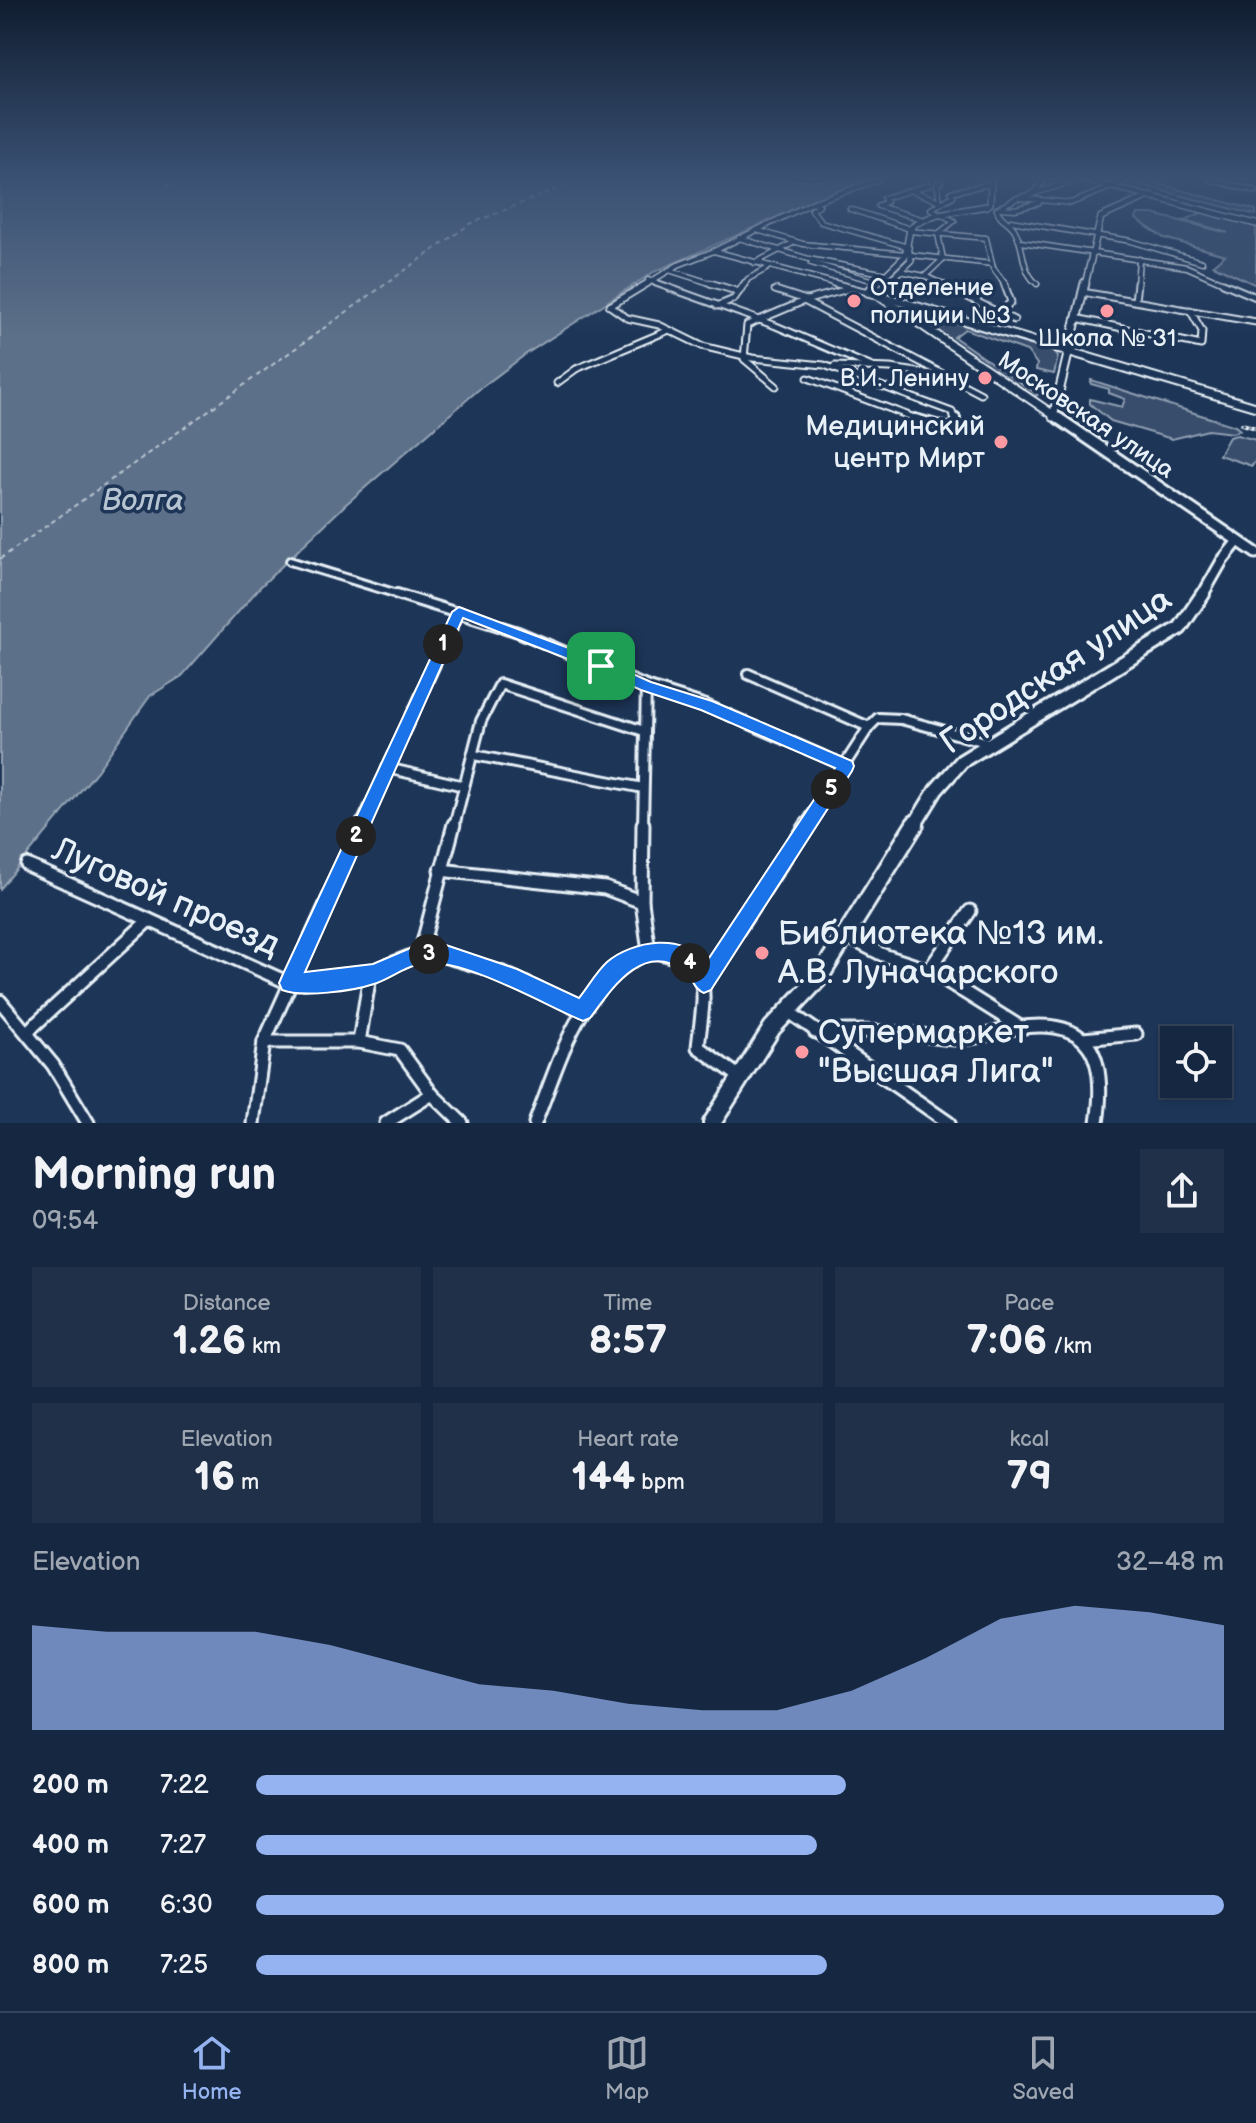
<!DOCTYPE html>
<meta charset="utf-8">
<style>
:root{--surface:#162841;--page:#1f3048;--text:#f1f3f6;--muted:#9ea6b1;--line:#35445a;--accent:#95b2f1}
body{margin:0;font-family:"Balsamiq Sans",sans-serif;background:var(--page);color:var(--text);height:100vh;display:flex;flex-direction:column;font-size:30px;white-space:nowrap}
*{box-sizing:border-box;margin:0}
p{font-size:26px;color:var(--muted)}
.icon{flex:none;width:44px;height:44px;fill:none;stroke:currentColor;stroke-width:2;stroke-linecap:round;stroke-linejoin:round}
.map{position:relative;height:1123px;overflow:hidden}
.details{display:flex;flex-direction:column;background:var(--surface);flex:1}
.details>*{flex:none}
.tools{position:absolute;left:1160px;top:1026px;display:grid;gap:16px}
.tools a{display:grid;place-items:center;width:72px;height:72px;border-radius:0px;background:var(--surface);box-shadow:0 2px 6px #0004,0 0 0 2px var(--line);font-size:40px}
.pin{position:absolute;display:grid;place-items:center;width:68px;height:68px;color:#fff;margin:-34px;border-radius:16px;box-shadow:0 4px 12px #0006}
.km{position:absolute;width:40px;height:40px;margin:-20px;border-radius:50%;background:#222;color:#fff;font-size:22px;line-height:40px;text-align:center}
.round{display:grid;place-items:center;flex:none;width:84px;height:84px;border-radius:0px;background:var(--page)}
.summary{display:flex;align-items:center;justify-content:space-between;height:136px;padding:0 32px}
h1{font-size:44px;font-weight:800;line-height:60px}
.metrics{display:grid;grid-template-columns:repeat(3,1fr);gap:12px;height:136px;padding:8px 32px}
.metrics div{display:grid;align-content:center;border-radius:0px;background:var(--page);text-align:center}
.metrics b{font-size:40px;font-weight:800}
.metrics small{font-size:22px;font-weight:400}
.metrics p{font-size:22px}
.chart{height:224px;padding:16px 32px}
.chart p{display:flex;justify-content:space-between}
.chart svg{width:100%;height:144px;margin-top:8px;fill:var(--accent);opacity:.7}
ul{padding:0 32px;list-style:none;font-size:26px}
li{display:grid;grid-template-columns:128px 96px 1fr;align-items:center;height:60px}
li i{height:20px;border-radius:10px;background:var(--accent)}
.tab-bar{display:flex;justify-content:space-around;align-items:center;height:112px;border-top:2px solid var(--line);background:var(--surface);font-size:22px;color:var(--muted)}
.tab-bar a{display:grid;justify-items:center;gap:4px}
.tab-bar .selected{color:var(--accent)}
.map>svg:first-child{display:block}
.green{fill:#374d6c;stroke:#909fb2;stroke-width:2}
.water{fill:#5d7089;stroke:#95a4b5;stroke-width:2}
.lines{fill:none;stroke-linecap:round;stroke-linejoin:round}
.ferry{stroke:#b7c4d1;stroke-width:2;stroke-dasharray:5 4;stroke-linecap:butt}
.street-far4-casing{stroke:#e8f1f8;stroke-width:7}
.street-far3-casing{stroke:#e8f1f8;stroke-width:9}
.street-far2-casing{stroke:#e8f1f8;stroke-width:12}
.street-far1-casing{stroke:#e8f1f8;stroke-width:14}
.street-casing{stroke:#e8f1f8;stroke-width:17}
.secondary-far4-casing{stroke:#e8f1f8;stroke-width:8}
.secondary-far3-casing{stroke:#e8f1f8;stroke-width:11}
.secondary-far2-casing{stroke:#e8f1f8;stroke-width:15}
.secondary-far1-casing{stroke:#e8f1f8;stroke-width:18}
.secondary-casing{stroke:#e8f1f8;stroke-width:22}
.street-far4{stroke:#1d3557;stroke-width:4}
.street-far3{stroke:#1d3557;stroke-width:5}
.street-far2{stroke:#1d3557;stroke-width:6}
.street-far1{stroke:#1d3557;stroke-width:8}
.street{stroke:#1d3557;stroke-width:11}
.secondary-far4{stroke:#1d3557;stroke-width:5}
.secondary-far3{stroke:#1d3557;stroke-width:7}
.secondary-far2{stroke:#1d3557;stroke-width:9}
.secondary-far1{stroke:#1d3557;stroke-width:12}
.secondary{stroke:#1d3557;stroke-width:16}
.rail-casing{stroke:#e8f1f8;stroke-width:4}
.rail{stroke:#1d3557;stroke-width:2;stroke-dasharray:3;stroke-linecap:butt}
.route{fill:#1a73e8;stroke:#fff;stroke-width:2;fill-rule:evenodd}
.poi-dot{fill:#ff9aa2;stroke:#1d3557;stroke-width:3}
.labels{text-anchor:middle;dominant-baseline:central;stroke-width:7;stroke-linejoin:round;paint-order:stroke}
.far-poi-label{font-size:24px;fill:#e8f1f8;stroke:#1d3557;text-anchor:start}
.far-street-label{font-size:24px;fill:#e8f1f8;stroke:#1d3557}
.poi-label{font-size:28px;fill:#e8f1f8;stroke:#1d3557;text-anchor:end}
.water-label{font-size:30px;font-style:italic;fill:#b7c4d1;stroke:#1d3557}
.near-street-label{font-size:34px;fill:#e8f1f8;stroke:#1d3557}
.near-poi-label{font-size:34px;fill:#e8f1f8;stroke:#1d3557;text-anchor:start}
</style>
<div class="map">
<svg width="1256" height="1123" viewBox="0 0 1256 1123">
<rect width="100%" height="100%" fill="#1d3557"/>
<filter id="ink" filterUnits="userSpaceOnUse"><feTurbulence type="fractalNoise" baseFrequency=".0125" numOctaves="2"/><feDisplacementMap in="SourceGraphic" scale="16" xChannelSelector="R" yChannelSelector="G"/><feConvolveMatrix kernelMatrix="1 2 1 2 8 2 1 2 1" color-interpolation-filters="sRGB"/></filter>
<g filter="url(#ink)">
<g class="green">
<polygon points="1151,182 1256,210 1256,215 1140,185"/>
<polygon points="1203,212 1256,227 1256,285 1213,265 1225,255 1164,238 1136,219 1138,214 1153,214 1228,233 1185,220"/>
<polygon points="899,306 1054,352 1058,357 1054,374 1036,370 1037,364 1027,351 965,329 954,337 1038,395 1028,398"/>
<polygon points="1091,380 1235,426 1240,430 1233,433 1208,430 1172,439 1111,421 1090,404 1090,399 1122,407 1125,399 1109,393 1109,389 1091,384"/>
<polygon points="1237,435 1256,440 1256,460 1252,466 1219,455 1229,437"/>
</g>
<polygon class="water" points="60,180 170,180 167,186 176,180 870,180 829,194 654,272 526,354 477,391 345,505 261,586 182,676 150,696 97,771 0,889 0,181"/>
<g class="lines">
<polyline class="ferry" points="0,559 470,224 579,180"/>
<defs>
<g id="street-far4">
<polyline points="1083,180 1149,196"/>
<polyline points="1212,180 1256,191"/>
<polyline points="912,191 940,201 937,184 941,182"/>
<polyline points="1032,195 1044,180"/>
<polyline points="1020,198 1071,203 1129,180"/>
<polyline points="814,202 819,205 812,210 821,222 908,247"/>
<polyline points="1000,208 1015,209 1039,203"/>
<polyline points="850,209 910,229"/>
<path d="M997,209C999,219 1008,220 1014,229C1026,248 1019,268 1037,284"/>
<polyline points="997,209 1015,199 1078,180"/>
<polyline points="921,219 878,206 886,202 884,198 929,185"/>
<polyline points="1011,221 1131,241 1202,262"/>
<polyline points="757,230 803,244 906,254"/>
<polyline points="910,231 986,238 993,268 1006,285"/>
<polyline points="739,238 809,259 886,274"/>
<polyline points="1021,242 1187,267 1228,285"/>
<polyline points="714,251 841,285"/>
<polyline points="912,255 992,264"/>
<polyline points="755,263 795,242"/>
<polyline points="811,263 878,282"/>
<polyline points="669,270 716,285"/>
<polyline points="900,271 925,276 943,285"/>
<polyline points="925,276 943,259 938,234 954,221 931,209 953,196 951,192 990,184"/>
<polyline points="648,280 661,285"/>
<polyline points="645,285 678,265 714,251 814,202 878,180"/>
<polyline points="744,285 748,279 768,268"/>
<polyline points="1137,285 1139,259"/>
</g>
<g id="street-far3">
<polyline points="656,283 776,326 872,367"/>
<polyline points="710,283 739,292"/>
<polyline points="833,283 868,292"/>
<polyline points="939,283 1014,320"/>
<polyline points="1223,283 1256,297"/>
<polyline points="775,290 806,300"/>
<polyline points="1082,292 1256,322"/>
<polyline points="804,301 981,394"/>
<polyline points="1135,301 1137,283"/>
<polyline points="610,306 627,318 659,325 702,346 752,358 824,365 952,412 955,420"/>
<polyline points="610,306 648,283"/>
<polyline points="717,306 734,299 745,283"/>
<polyline points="1076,318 1201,345 1202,331 1190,310"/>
<polyline points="976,324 993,319 1011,302 1004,283"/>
<polyline points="835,366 890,368 938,375"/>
<polyline points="808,378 920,420"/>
<polyline points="557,383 576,369 669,330"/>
<polyline points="776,386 744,359 747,325 804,301 852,288"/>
</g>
<g id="street-far2">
<polyline points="915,418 954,429 956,418"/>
<polyline points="290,561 404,596"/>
</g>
<g id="street-far1">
<polyline points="397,594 518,632 646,686 706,705 846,766"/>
<polyline points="748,674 869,727"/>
<polyline points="474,755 643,788"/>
<polyline points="387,768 464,786"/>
<polyline points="361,826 459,612"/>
<polyline points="454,826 481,721 500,684 644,731"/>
<polyline points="643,826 646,686"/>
<polyline points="805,826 869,727 878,718 901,719 989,743"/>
</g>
<g id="street">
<polyline points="27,865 289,983 354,979 414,955 437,954 503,973 583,1011"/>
<polyline points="440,870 605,888 642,902"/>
<polyline points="846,936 883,955 929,970 1020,1027"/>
<path d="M649,951C717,961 704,991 698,1047L740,1077"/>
<polyline points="420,954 454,824"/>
<polyline points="929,970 970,911"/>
<polyline points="704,983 807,824"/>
<polyline points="0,1001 53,1065 88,1123"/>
<polyline points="789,1012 949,1123"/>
<polyline points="27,1032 149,920"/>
<path d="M815,1032C848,1030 880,1031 913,1034C927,1035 941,1039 956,1039C976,1040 996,1031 1016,1028C1092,1016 1107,1057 1097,1123"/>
<polyline points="1083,1039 1136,1034"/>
<polyline points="264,1042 359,1042 370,975"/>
<polyline points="359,1042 400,1050 432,1094 462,1123"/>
<polyline points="253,1123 264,1042 362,824"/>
<polyline points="386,1123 432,1094"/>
<path d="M535,1123C562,1055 578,985 649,951L642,902L643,824"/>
</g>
<g id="secondary-far4">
<polyline points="875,285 905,256 910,229 916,223 938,214 987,206 990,204 991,180"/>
<polyline points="885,285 911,260 908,247"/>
<polyline points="1085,285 1101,217 1149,196 1256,224"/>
</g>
<g id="secondary-far3">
<polyline points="868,292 1256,407"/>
<polyline points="868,292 877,283"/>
<polyline points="876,294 1061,420"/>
<polyline points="876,294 888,283"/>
<polyline points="1053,417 1085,283"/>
</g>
<g id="secondary-far2">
<polyline points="1058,418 1256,553"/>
<polyline points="1202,596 1222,561 1238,541"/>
</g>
<polyline id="secondary-far1" points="914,826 936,790 962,761 1180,628 1203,594"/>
<polyline id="secondary" points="712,1123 772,1028 819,978 915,824"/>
</defs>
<use href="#street-far4" class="street-far4-casing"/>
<use href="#street-far3" class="street-far3-casing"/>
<use href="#street-far2" class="street-far2-casing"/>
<use href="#street-far1" class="street-far1-casing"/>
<use href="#street" class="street-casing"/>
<use href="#secondary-far4" class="secondary-far4-casing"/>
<use href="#secondary-far3" class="secondary-far3-casing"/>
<use href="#secondary-far2" class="secondary-far2-casing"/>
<use href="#secondary-far1" class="secondary-far1-casing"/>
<use href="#secondary" class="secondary-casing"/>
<use href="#street-far4" class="street-far4"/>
<use href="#street-far3" class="street-far3"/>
<use href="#street-far2" class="street-far2"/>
<use href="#street-far1" class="street-far1"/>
<use href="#street" class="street"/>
<use href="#secondary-far4" class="secondary-far4"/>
<use href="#secondary-far3" class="secondary-far3"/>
<use href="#secondary-far2" class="secondary-far2"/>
<use href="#secondary-far1" class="secondary-far1"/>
<use href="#secondary" class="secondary"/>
<defs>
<polyline id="rail" points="1242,424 1256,428"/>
</defs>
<use href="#rail" class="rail-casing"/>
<use href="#rail" class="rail"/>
</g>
</g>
<linearGradient id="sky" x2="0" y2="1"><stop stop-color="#101d30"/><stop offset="0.53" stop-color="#3a5174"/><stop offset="1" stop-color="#3a5174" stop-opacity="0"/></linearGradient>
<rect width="1256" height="337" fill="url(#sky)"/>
<path class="route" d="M459,607L606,662L651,682L712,701L852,761L854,766L852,771L711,990L704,993C693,989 693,977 684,971C643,940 611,990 590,1018L583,1021C544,1005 460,955 420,964C404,967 390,979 374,984C353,991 302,998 282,990L279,983L282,976L452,612ZM463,618L596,670L641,690L701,710L835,768L705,964C686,931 631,941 607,962C596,972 588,987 579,998L517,969L446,945L420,944L373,964L305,972Z"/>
<g class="poi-dot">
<circle cx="854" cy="301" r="8"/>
<circle cx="1107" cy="311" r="8"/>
<circle cx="985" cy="378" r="8"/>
<circle cx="1001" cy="442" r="8"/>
<circle cx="762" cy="953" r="8"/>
<circle cx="802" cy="1052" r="8"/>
</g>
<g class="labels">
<g class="far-poi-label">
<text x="870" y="287">Отделение<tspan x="870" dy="28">полиции №3</tspan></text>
<text x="1107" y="338" text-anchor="middle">Школа № 31</text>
<text x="969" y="378" text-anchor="end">В.И. Ленину</text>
</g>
<g class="far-street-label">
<text transform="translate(1086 415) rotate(34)">Московская улица</text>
</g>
<g class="poi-label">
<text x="985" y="426">Медицинский<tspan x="985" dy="32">центр Мирт</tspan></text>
</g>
<g class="water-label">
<text x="143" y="501">Волга</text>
</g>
<g class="near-street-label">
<text transform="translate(1056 671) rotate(-34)">Городская улица</text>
<text transform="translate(166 897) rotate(24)">Луговой проезд</text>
</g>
<g class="near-poi-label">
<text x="778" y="933">Библиотека №13 им.<tspan x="778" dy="39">А.В. Луначарского</tspan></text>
<text x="818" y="1032">Супермаркет<tspan x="818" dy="39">"Высшая Лига"</tspan></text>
</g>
</g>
</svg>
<div class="tools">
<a><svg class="icon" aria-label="locate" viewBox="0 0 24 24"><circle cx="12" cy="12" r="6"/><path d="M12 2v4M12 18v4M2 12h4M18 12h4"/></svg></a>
</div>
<div class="pin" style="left:601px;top:666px;background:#1e9e55"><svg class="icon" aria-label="arrive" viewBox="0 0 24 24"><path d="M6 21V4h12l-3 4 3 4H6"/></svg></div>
<b class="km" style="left:443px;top:644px">1</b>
<b class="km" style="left:356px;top:836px">2</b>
<b class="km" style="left:429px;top:954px">3</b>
<b class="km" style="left:690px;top:963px">4</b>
<b class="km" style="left:831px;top:789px">5</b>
</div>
<section class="details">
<div class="summary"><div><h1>Morning run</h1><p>09:54</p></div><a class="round"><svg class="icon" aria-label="share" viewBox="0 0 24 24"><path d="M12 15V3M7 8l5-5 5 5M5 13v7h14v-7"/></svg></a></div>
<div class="metrics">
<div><p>Distance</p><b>1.26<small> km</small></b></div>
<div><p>Time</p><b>8:57</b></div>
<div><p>Pace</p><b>7:06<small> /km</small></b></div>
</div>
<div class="metrics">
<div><p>Elevation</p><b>16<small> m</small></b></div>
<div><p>Heart rate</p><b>144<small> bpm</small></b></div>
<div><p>kcal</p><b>79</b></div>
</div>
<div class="chart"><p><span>Elevation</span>32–48 m</p>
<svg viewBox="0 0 160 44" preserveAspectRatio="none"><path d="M0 44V12L10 14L20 14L30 14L40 18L50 24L60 30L70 32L80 36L90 38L100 38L110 32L120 22L130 10L140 6L150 8L160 12V44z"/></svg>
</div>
<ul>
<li><b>200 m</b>7:22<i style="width:61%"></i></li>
<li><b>400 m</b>7:27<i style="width:58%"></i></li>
<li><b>600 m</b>6:30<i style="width:100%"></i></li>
<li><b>800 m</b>7:25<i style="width:59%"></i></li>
</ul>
</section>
<nav class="tab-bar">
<a class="selected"><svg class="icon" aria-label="home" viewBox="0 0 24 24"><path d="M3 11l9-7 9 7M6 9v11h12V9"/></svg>Home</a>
<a><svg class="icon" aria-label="map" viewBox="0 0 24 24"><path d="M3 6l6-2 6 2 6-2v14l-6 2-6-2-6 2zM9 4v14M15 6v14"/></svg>Map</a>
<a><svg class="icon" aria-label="saved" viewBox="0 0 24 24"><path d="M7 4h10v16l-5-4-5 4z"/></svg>Saved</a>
</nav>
